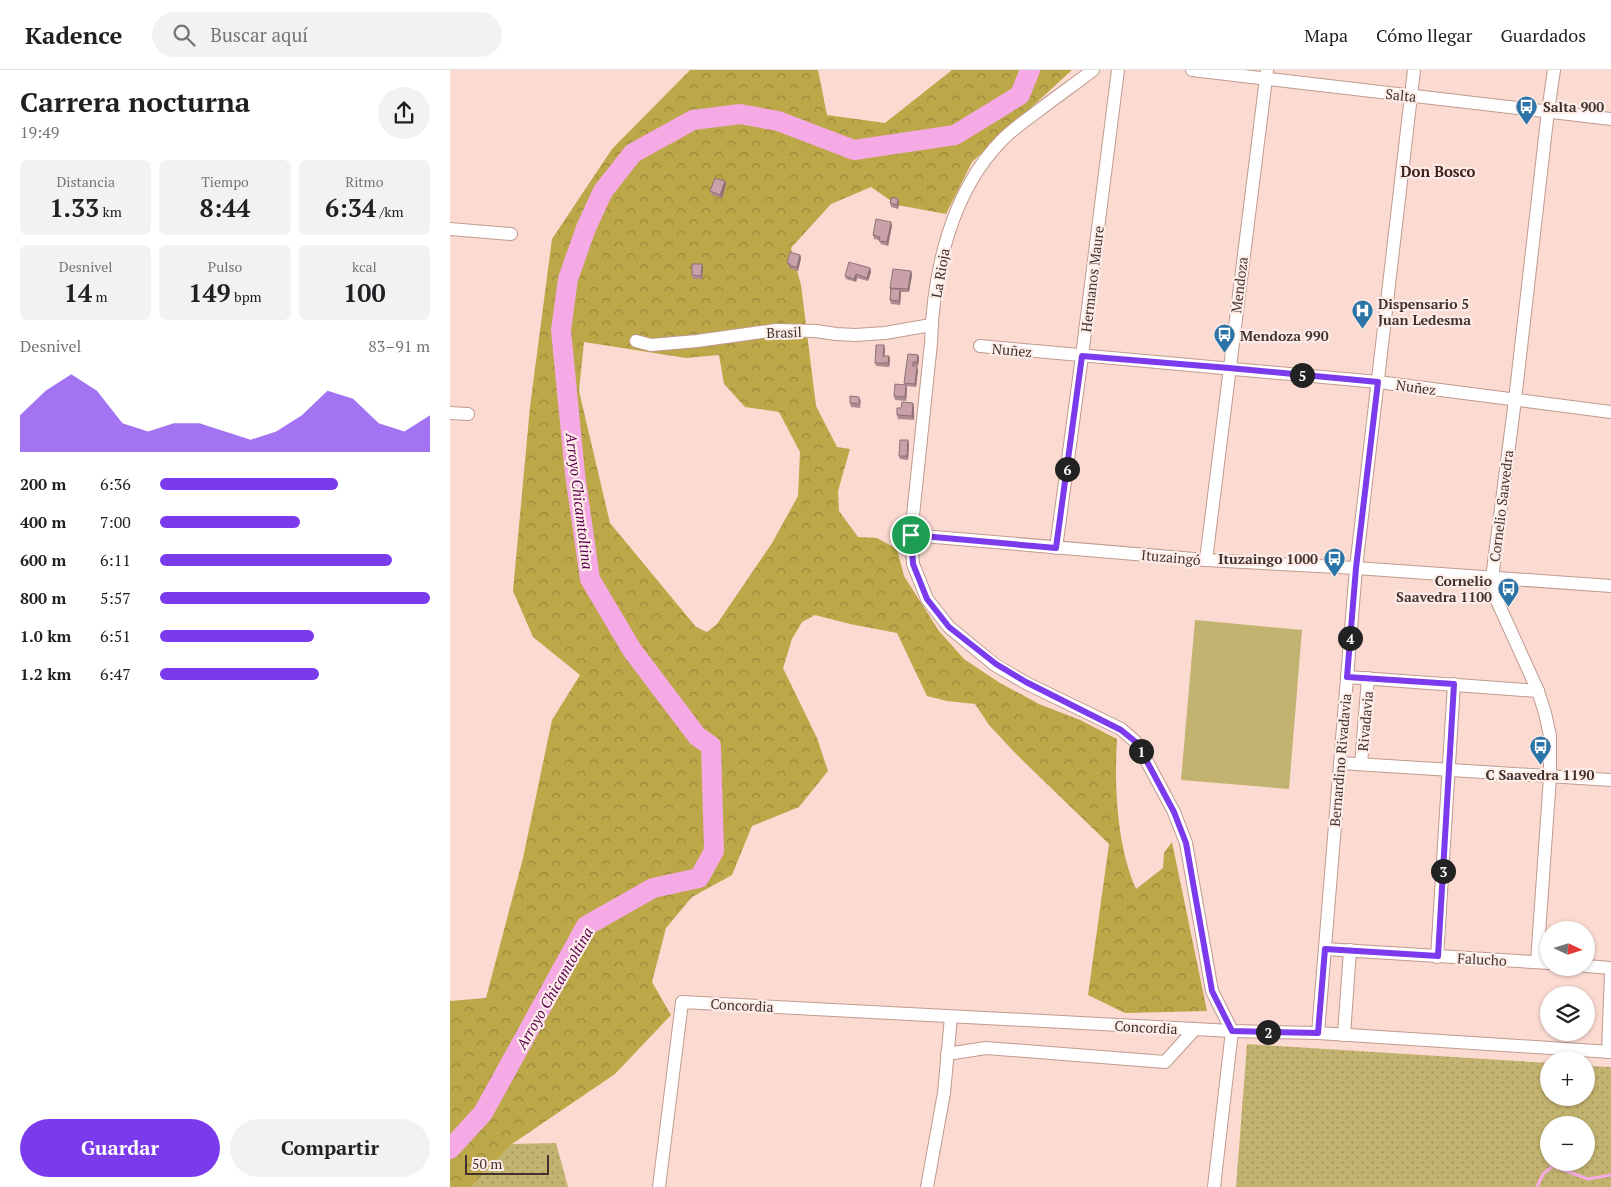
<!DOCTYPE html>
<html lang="es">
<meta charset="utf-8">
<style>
:root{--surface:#fff;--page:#f2f2f2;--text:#202124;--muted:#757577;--line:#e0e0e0;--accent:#7c3aed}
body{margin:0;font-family:"PT Serif",serif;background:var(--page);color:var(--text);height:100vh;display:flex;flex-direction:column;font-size:19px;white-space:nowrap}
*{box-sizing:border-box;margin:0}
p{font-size:16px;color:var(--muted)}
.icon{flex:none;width:28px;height:28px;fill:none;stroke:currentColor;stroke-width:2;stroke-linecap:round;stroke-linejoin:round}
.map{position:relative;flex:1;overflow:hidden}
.panel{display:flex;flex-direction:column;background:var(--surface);width:450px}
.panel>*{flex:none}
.needle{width:32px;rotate:94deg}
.buttons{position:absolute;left:1090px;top:851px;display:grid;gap:10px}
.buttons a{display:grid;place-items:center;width:55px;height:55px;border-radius:50%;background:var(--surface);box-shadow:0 1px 4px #0004;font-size:25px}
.scale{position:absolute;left:15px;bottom:12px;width:84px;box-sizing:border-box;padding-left:5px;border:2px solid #42322e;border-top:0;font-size:14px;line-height:18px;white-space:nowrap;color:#42322e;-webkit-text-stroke:4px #fdece7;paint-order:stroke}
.pin{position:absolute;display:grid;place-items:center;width:42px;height:42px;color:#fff;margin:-21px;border:2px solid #fff;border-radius:50%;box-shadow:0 1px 5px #0007}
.km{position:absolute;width:25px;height:25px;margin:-12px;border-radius:50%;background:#222;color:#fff;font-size:14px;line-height:25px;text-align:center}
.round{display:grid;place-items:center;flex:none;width:52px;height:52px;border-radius:26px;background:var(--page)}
.head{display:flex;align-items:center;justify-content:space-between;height:85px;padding:0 20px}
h1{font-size:28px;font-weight:600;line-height:38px}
.metrics{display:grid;grid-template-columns:repeat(3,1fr);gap:8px;height:85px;padding:5px 20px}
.metrics div{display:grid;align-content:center;border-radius:8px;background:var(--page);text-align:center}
.metrics b{font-size:25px;font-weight:600}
.metrics small{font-size:14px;font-weight:400}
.metrics p{font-size:14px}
.chart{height:140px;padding:10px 20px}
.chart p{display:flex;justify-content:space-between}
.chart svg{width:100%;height:90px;margin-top:5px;fill:var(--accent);opacity:.7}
.primary-button{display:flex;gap:10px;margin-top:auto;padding:10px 20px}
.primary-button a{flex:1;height:58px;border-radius:30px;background:var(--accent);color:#fff;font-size:20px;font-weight:600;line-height:58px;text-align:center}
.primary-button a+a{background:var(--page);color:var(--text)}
ul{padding:0 20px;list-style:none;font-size:16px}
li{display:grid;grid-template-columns:80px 60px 1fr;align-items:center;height:38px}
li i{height:12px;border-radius:6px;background:var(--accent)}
header{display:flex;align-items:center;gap:30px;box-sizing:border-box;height:70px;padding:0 25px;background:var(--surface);border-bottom:1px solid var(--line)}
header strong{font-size:24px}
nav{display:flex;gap:28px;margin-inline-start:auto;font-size:18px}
.search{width:350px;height:45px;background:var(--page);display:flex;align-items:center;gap:12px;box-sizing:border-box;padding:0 18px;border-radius:28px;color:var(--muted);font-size:19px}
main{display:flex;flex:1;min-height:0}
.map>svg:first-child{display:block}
.grass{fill:url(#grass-dots);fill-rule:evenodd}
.forest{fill:url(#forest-crowns);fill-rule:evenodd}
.garden{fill:#c3b370}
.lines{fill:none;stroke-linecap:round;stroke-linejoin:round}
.stream{stroke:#f6aae5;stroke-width:3}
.river{stroke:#f6aae5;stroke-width:20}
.minor-casing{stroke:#c09a8f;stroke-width:14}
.minor{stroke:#fff;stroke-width:12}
.wall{fill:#ae8a91}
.shaded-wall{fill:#8d7176}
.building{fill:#caa1a9;stroke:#8d7176}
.route-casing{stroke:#fff;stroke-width:10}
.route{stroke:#7c3aed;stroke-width:6}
.labels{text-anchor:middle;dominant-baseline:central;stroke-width:4.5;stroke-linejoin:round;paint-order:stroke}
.street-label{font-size:14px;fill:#42322e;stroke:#fdece7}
.poi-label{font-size:14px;font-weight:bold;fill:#42322e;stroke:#fdece7;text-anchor:start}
.neighbourhood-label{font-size:15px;font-weight:bold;fill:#41231b;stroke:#fdece7}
.water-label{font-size:15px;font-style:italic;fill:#5e0152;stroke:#fdece7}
</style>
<header>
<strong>Kadence</strong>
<div class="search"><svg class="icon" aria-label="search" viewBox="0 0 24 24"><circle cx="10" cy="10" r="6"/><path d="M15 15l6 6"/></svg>Buscar aquí</div>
<nav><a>Mapa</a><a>Cómo llegar</a><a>Guardados</a></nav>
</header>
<main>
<section class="panel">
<div class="head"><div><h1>Carrera nocturna</h1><p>19:49</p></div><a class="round"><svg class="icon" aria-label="share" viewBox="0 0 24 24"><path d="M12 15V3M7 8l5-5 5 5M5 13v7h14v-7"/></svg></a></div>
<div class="metrics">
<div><p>Distancia</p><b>1.33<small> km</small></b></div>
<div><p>Tiempo</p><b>8:44</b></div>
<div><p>Ritmo</p><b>6:34<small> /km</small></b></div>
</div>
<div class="metrics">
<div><p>Desnivel</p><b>14<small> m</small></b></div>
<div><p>Pulso</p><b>149<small> bpm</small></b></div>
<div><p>kcal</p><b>100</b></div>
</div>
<div class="chart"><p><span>Desnivel</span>83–91 m</p>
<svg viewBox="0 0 160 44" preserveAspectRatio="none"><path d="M0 44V26L10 14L20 6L30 14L40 30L50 34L60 30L70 30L80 34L90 38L100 34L110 26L120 14L130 18L140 30L150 34L160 26V44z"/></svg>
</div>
<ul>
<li><b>200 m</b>6:36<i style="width:66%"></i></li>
<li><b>400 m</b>7:00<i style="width:52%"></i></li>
<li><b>600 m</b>6:11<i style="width:86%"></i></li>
<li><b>800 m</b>5:57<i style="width:100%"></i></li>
<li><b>1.0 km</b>6:51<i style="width:57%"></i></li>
<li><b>1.2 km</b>6:47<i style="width:59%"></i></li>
</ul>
<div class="primary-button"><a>Guardar</a><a>Compartir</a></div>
</section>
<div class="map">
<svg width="1161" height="1117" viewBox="0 0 1161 1117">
<defs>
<pattern id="grass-dots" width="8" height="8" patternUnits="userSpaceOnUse" patternTransform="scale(1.25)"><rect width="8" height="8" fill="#c3b370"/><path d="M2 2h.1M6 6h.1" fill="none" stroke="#a0925c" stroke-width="1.8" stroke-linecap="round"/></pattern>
<pattern id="forest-crowns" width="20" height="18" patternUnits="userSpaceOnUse" patternTransform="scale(1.25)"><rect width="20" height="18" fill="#bca749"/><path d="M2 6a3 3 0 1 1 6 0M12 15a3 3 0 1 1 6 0" fill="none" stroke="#9a893d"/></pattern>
</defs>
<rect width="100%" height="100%" fill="#fbdad1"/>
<g class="grass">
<path d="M797,974L1099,993V1028H1136V996L1161,997V1117H786ZM1099,1055H1136V1092H1099Z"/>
<polygon points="106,1073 118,1117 21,1117 62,1074"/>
</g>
<path class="forest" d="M240,0H368L377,45L435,53L502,0H622L522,92L496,144L447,135L421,117L381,134L341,178L351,215L366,336L387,377L400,379L388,421L389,441L408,467L427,468L447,479L454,506L489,561L514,589L550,613L589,634L630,650L667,669C664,716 667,776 686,819L713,798L714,783L722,772L757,941L675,943L638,925L659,774L567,685L539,655L525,634L497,631L477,626L447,563L400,554L365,545L352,552L342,569L333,598L367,668L378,701L349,737L302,756L282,805L242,827L216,858L202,912L221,945L165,1004L62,1074L21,1117H0V931L36,928L73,788L102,650L130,605L83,567L63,521L80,337L102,169L162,79ZM134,272L236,288L269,285L274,314L295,337L329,342L350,382L348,426L322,473L267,554L257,562L246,557L160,453L129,321Z"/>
<polygon class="garden" points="745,550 852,560 839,719 731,710"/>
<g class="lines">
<polyline class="stream" points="1087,1117 1093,1104 1103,1096 1138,1109 1161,1105"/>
<polyline class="river" points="0,1079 33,1043 136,856 203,818 249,808 264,781 261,676 247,666 182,580 140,509 125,404 111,260 118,209 136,158 153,121 183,83 243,50 290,44 328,51 404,80 505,65 570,25 580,0"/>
<defs>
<g id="minor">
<path d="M643,0C625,14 606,27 588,41C576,50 563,59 552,70C501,122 483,202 481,273L461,465L463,494L477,529L499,557L545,595L576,613L671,659L687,673L724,742L736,773L762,921L782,961L764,1117"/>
<polyline points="742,0 1161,49"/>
<polyline points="0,159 61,164"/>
<polyline points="186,271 201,275 247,271 326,260 366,261 386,264 405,265 435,263 481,255"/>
<polyline points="530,276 928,312 1161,342"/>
<polyline points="0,343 18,344"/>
<polyline points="461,465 756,490 906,498 1161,516"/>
<polyline points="606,478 632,286 668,0"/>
<polyline points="756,490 817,0"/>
<polyline points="897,607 1088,621"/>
<polyline points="890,693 1161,710"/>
<polyline points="911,694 918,608"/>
<polyline points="875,879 1099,893"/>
<polyline points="987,887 1004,614"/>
<polyline points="1087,892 1100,707 1100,666 1095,643 1088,621 1043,522 1042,508 1065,330 1098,41 1104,0"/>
<polyline points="1136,896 1161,898"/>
<polyline points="868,963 906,498 964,0"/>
<polyline points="894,965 900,880"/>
<polyline points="1158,982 1161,903"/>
<polyline points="497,984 536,978 715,992 745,959"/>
<polyline points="209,1117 232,932 782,961 868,963 1161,982"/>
<polyline points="477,1117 494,1023 501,947"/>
</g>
</defs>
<use href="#minor" class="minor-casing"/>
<use href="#minor" class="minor"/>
</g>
<g class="wall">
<polygon points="275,111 276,114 272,128 262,125 260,121"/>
<polygon points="448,129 449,132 448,139 441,137 440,133"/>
<polygon points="442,155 438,176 431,174 429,170 424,169 423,165"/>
<polygon points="350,185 351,188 348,201 341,199 340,197 339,196 337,193"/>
<polygon points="253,197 252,209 243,209 242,205"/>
<polygon points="420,198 421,202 418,211 407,208 406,212 396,209 395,206"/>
<polygon points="461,201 462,205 459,222 451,222 450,235 441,234 440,230 440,218"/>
<polygon points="435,279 434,286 439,286 440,290 439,297 426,296 425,293"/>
<polygon points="458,284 468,285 469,288 468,296 464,295 468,300 466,317 456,316 457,319 456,331 445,330 444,326 455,315 454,313"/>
<polygon points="409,327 411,331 410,338 401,337 400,333"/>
<polygon points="464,337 464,350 448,349 447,345 451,338"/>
<polygon points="458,370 459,374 458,390 450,389 449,386"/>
</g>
<g class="shaded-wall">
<polygon points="275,111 276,114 272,128 270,125"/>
<polygon points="448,129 449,132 448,139 447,135"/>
<polygon points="441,152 442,155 438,176 437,172"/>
<polygon points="350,185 351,188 348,201 347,197"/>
<polygon points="252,194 253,197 252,209 251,206"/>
<polygon points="420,198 421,202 418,211 417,208"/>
<polygon points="461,201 462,205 459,222 458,219"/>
<polygon points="406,204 407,208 406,212 404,209"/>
<polygon points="450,219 451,223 450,235 449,231"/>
<polygon points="434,275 435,279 434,289 433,286"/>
<polygon points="468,285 469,288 468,296 467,292"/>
<polygon points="439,286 440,290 439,297 438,293"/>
<polygon points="467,296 468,300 466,317 465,314"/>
<polygon points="456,315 457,319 456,331 455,327"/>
<polygon points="463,333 464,337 464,350 462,346"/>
<polygon points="458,370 459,374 458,390 457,386"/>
</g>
<g class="building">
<polygon points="265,108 275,111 270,125 260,121"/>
<polygon points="442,127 448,129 447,135 440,133"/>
<polygon points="426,149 441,152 437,172 429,171 430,167 423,165"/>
<polygon points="340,182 350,185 347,197 340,196 340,194 337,193"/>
<polygon points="399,192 420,198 417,208 406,204 404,209 395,206"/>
<polygon points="242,194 252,194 251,206 242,205"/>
<polygon points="443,199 461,201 458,219 440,218"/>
<polygon points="441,219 450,219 449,231 440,230"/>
<polygon points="426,275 434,275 433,286 439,286 438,293 425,293"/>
<polygon points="458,284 468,285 467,292 463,292 463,296 467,296 465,314 454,313"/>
<polygon points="445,314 456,315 455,327 444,326"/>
<polygon points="400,326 409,327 409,334 400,333"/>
<polygon points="452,332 463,333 462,346 447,345 447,338 451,338"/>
<polygon points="450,370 458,370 457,386 449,386"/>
</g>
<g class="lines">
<defs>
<polygon id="route" points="632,286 779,298 928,312 906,498 897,607 1004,614 988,886 875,879 868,963 782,961 762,921 736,773 724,742 687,673 671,660 576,612 546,594 499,557 477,529 463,494 461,465 606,478"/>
</defs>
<use href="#route" class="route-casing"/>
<use href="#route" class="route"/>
</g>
<defs>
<symbol id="bus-pin" viewBox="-11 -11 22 30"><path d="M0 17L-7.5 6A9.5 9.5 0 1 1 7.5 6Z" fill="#2c74a8" stroke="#fdece7"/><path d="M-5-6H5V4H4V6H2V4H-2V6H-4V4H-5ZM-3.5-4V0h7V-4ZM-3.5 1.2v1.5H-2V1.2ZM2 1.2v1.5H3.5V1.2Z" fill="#fff"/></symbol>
<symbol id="hospital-pin" viewBox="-11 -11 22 30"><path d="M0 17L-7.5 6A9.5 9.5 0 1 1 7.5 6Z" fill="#2c74a8" stroke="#fdece7"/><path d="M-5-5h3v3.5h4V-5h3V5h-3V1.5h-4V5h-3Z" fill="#fff"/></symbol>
</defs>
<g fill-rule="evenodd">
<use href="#bus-pin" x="1064" y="24" width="25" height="34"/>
<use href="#hospital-pin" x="900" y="228" width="25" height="34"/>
<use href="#bus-pin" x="762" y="252" width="25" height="34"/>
<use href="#bus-pin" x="872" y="476" width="25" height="34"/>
<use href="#bus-pin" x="1046" y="506" width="25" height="34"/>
<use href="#bus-pin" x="1078" y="664" width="25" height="34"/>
</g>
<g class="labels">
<g class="street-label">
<text transform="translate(951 25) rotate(6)">Salta</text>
<text transform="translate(490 203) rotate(-80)">La Rioja</text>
<text transform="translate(642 209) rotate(-83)">Hermanos Maure</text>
<text transform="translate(789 215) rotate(-83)">Mendoza</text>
<text transform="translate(334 262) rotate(-2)">Brasil</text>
<text transform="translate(562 280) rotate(5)">Nuñez</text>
<text transform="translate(966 317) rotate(8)">Nuñez</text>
<text transform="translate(1051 436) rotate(-83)">Cornelio Saavedra</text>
<text transform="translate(721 487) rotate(5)">Ituzaingó</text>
<text transform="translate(915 651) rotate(-85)">Rivadavia</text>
<text transform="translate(890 690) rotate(-85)">Bernardino Rivadavia</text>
<text transform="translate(1032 889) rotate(3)">Falucho</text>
<text transform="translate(292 935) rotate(3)">Concordia</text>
<text transform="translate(696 957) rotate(3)">Concordia</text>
</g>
<g class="poi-label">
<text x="1093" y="36">Salta 900</text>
<text x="928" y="233">Dispensario 5<tspan x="928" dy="16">Juan Ledesma</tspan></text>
<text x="790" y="265">Mendoza 990</text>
<text x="868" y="488" text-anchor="end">Ituzaingo 1000</text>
<text x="1042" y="510" text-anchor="end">Cornelio<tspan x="1042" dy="16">Saavedra 1100</tspan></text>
<text x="1090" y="704" text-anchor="middle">C Saavedra 1190</text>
</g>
<g class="neighbourhood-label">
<text x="988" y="101">Don Bosco</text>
</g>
<g class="water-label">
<text transform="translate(130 431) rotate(83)">Arroyo Chicamtoltina</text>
<text transform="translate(104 918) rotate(-60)">Arroyo Chicamtoltina</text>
</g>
</g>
</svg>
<div class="buttons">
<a><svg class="needle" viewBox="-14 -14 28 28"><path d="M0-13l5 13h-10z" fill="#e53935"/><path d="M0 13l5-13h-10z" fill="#757577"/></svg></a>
<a><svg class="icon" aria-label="layers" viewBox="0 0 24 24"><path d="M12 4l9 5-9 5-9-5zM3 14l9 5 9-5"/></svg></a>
<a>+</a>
<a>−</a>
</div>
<div class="scale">50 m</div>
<div class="pin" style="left:461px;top:465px;background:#1e9e55"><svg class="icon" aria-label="arrive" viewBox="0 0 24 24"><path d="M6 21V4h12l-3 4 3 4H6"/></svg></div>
<b class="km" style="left:691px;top:681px">1</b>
<b class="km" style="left:818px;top:962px">2</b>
<b class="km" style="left:993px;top:801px">3</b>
<b class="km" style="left:900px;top:568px">4</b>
<b class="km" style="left:852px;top:305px">5</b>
<b class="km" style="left:617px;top:399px">6</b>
</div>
</main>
